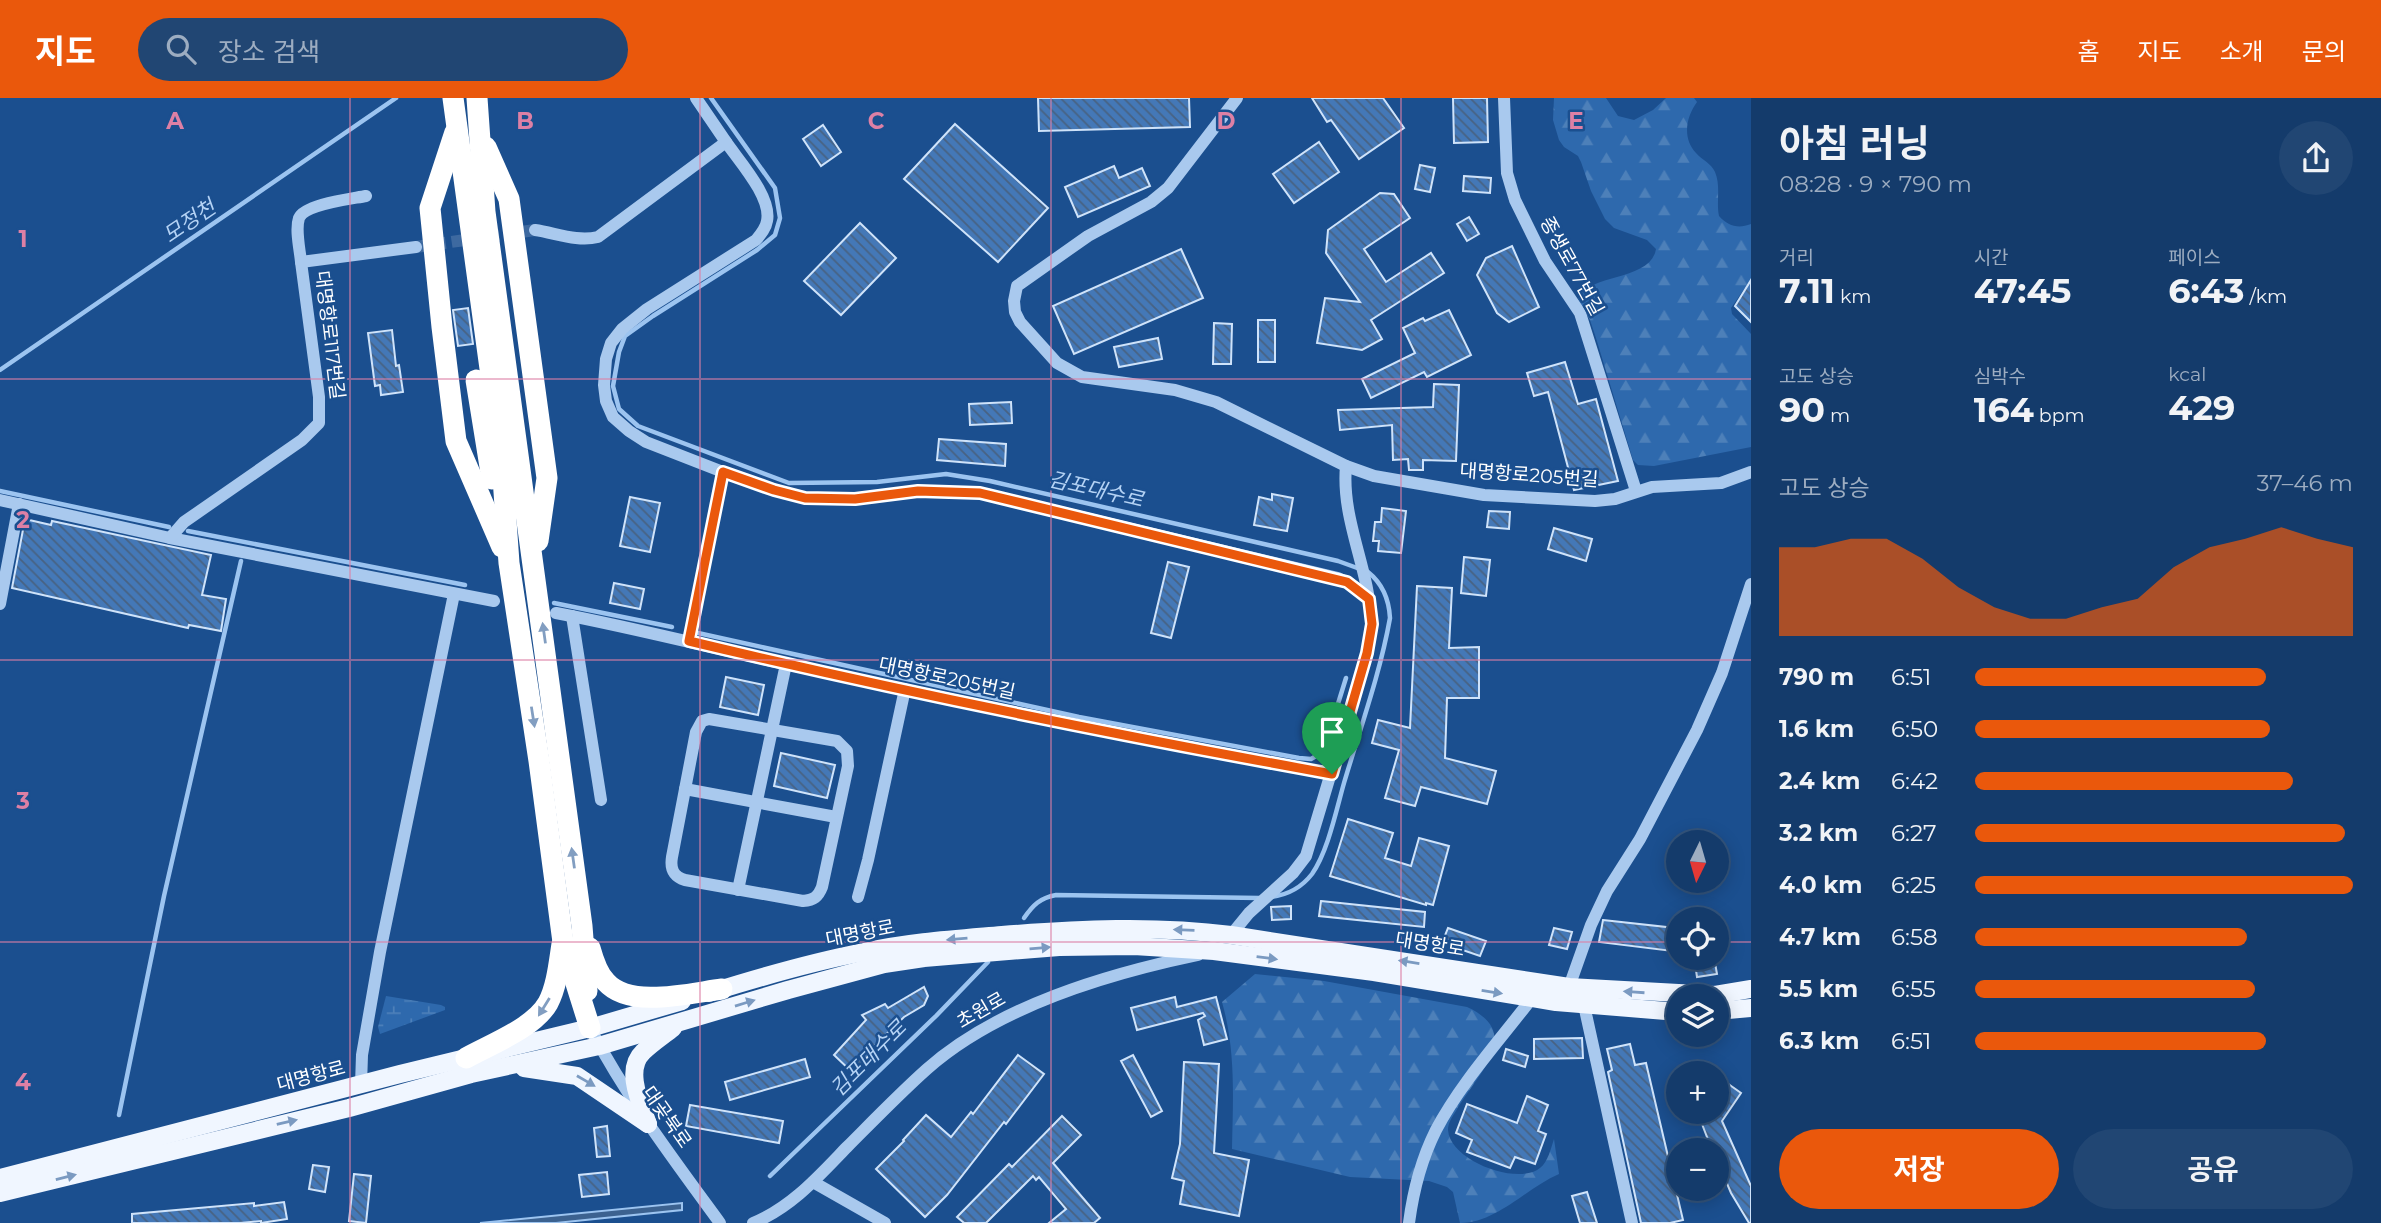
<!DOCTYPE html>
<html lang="ko">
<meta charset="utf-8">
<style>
:root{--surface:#143b6b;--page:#214673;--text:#f1f3f6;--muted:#9dadc1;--line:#33557e;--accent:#ea580c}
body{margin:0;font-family:Montserrat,"Noto Sans KR",sans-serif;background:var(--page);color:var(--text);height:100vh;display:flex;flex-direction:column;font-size:26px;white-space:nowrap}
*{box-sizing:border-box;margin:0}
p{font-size:23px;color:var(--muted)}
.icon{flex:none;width:38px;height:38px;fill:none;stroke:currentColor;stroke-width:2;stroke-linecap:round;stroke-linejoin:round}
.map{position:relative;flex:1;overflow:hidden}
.side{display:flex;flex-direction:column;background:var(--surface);width:630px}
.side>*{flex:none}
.needle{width:46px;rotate:185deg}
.fabs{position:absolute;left:1666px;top:732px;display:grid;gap:14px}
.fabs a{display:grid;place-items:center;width:63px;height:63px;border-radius:50%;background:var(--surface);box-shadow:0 4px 18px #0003,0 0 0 2px var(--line);font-size:35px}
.pin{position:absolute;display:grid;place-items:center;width:60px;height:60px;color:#fff;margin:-72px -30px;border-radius:50% 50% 50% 0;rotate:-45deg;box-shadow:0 0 7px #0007}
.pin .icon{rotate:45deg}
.round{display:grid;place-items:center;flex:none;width:74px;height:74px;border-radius:37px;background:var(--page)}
.head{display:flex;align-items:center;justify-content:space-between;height:119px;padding:0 28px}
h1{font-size:38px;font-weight:700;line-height:52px}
.stats{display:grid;grid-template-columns:repeat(3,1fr);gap:10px;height:119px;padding:7px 28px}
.stats div{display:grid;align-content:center}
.stats b{font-size:35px;font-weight:700}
.stats small{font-size:19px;font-weight:400}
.stats p{font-size:19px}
.chart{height:196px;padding:14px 28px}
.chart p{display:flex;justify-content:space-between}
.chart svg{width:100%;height:126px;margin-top:7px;fill:var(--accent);opacity:.7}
.button{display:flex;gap:14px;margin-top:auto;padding:14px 28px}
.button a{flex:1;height:80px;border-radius:42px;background:var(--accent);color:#fff;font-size:28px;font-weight:700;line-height:80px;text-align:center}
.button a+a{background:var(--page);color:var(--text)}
ul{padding:0 28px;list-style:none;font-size:23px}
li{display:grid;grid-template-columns:112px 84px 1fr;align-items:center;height:52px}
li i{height:18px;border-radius:9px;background:var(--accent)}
header{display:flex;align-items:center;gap:42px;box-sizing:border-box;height:98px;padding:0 35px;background:var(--accent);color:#fff}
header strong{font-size:33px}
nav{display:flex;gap:38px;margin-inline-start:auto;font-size:24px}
.search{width:490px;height:63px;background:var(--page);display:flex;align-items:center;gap:18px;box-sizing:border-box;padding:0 24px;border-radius:38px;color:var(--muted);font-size:26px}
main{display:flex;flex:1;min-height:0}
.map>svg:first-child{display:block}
.forest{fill:url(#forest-firs)}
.wetland{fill:url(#wetland-marsh)}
.water{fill:#3c6290;stroke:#9cc4f0;stroke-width:2}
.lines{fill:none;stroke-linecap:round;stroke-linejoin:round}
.stream{stroke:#9cc4f0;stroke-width:4.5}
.building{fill:url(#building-back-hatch);stroke:#cfe3fa;stroke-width:2}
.minor-tunnel{stroke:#3d69a0;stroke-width:12;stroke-dasharray:12 6;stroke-linecap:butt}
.minor{stroke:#a9c9ee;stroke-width:12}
.major{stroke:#f0f6ff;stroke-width:18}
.highway{stroke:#fff;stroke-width:21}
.oneway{fill:#829ec1}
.oneway2{fill:#7b9ac1}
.route-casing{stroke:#fff;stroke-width:14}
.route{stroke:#ea580c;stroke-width:9}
.grid{fill:none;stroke:#dd80a5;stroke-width:2;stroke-opacity:0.55}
.labels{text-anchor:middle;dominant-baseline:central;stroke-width:5;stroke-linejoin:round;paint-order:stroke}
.street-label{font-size:19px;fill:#fff;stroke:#1b4f8f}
.water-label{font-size:21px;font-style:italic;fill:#b5d3f5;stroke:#1b4f8f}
.grid-label{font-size:23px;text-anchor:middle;font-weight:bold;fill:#dd80a5;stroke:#1b4f8f;stroke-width:5;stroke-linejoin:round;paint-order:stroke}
</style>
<header>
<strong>지도</strong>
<div class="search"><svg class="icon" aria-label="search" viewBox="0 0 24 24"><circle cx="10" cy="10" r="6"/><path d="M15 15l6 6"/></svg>장소 검색</div>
<nav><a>홈</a><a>지도</a><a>소개</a><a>문의</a></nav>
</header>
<main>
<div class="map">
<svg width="1751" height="1125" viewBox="0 0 1751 1125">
<defs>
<pattern id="forest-firs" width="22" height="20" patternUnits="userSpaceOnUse" patternTransform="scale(1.75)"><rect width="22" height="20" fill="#2e69ad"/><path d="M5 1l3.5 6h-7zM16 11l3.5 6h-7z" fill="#4d80b9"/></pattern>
<pattern id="wetland-marsh" width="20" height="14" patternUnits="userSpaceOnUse" patternTransform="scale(1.75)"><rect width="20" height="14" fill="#2e69ad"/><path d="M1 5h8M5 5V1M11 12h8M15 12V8" fill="none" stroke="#4d80b9"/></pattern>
<pattern id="building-back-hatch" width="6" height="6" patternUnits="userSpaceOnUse" patternTransform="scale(1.75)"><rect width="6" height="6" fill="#4478b7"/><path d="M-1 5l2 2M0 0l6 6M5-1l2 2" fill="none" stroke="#486282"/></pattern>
</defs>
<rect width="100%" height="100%" fill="#1b4f8f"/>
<g class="forest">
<path d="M1554,0H1606L1618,18L1634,22L1653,12L1666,0H1694L1697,4C1686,19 1682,40 1696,55C1702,62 1711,65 1715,74C1721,88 1716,104 1719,118C1728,128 1738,131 1751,126V181L1731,210L1732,216L1751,236V349L1654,368L1638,367L1633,362L1596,240L1590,222L1578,200C1591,175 1651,183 1656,151L1647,142L1614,130L1605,121L1591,93L1581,64L1578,58L1564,49L1559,42L1553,22Z"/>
<path d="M1255,876L1324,883L1467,909C1526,936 1475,978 1456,1013C1452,1019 1448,1025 1448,1032C1450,1063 1518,1088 1540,1070C1548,1064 1551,1050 1554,1041L1559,1076C1526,1090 1497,1125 1460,1125L1453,1094L1447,1089L1429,1083L1350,1079L1232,1051C1233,1000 1236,953 1222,904Z"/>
</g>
<polygon class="wetland" points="386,898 441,907 445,909 445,912 380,936 378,929"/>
<polygon class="water" points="682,1105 682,1112 556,1125 480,1125"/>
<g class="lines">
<g class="stream">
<polyline points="711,0 775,90 780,120 775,137 757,152 653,218 625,238 619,254 613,288 619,311 638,328 789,385 877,384 946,376 990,383 1338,463 1360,471"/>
<polyline points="0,272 396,0"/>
<polyline points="0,393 169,429"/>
<polyline points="188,433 465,487"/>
<polyline points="554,505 672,529"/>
<polyline points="698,535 1079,619 1299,660 1311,661 1323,654 1346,580"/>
<path d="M1271,799C1287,797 1302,789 1312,776C1328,753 1336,713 1344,685C1360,631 1380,576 1390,520C1389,501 1383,486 1368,474"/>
<path d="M1024,820C1033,807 1040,800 1056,797L1259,800"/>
<polyline points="119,1017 164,798 241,463"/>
<polyline points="770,1078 936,918 988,864"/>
</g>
</g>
<g class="building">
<polygon points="1038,0 1189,0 1190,29 1039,33"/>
<polygon points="1312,0 1383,0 1404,30 1359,61 1331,22 1327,24"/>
<polygon points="1453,0 1487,0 1488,44 1454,45"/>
<polygon points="955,26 1048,110 998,164 904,81"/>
<polygon points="823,27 841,54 821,68 803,41"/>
<polygon points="1319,44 1339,74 1294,105 1273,76"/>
<polygon points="1420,67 1435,70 1430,94 1415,91"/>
<polygon points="1114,68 1119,80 1142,70 1150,88 1078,119 1065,89"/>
<polygon points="1464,78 1491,80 1490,95 1463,93"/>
<polygon points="1380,95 1394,96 1410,120 1364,151 1386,184 1431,155 1444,175 1371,222 1382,241 1362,252 1317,245 1325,200 1360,204 1326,155 1328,132"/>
<polygon points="1469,119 1479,136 1467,143 1457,126"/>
<polygon points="860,125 896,160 841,217 804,183"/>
<polygon points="1512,148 1539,209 1509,224 1497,215 1477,177 1486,160"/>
<polygon points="1181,151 1203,200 1074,256 1053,208"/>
<polygon points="1751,182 1751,224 1735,208"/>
<polygon points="468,210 473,246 458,248 453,212"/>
<polygon points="1449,212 1471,257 1427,279 1424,274 1371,300 1362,281 1415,255 1403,230 1423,220 1425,223"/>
<rect x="1258" y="222" width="17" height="42"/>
<polygon points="1214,225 1232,226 1231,266 1213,266"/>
<polygon points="392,232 396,268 399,267 403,294 381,297 380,287 375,288 368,235"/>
<polygon points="1158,240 1162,261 1119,269 1114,249"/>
<polygon points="1565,264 1578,306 1596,301 1618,383 1574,392 1548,294 1534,298 1527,275"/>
<polygon points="1434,286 1459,287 1456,363 1423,362 1423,372 1409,372 1408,361 1393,362 1392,327 1340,332 1338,312 1433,309"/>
<polygon points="1011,304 1012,325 970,327 969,306"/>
<polygon points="939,341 1006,346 1005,368 937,362"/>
<polygon points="1272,396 1293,400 1287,433 1254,427 1259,399 1272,402"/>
<polygon points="630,399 660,405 650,454 620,448"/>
<polygon points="1382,410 1406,413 1401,455 1378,453 1379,443 1373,443 1375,424 1381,424"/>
<polygon points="1489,413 1510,414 1509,431 1487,429"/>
<polygon points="25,421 51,427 52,423 211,457 202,497 226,501 221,533 189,527 188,530 12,490"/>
<polygon points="1554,430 1592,441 1586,463 1548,451"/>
<polygon points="1464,459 1490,462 1486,498 1461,495"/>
<polygon points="1168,464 1189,469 1171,540 1151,535"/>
<polygon points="614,485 644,491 640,511 610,505"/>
<polygon points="1417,488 1452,490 1449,550 1479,549 1479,600 1447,600 1445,660 1496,673 1487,706 1421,689 1415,708 1385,700 1399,652 1372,645 1378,622 1410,630"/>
<polygon points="726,579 764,587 758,617 720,609"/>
<polygon points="781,655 835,667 827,700 774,688"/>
<polygon points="1348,721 1393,735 1385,760 1411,768 1419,740 1449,748 1433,807 1426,805 1426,807 1330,778"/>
<polygon points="1321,803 1425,814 1424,829 1319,818"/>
<polygon points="1291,808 1291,821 1272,822 1271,809"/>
<polygon points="1603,822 1675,830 1672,853 1599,844"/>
<polygon points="1448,830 1486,843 1480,858 1442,845"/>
<polygon points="1554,830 1572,834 1567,851 1549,847"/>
<polygon points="1694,859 1714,859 1717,876 1697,879"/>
<polygon points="924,889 928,898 924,907 904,919 871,951 873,953 853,975 834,957 866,922 862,917 885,906 888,910"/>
<polygon points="1175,899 1177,909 1216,899 1227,941 1204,947 1198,922 1205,918 1203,915 1137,932 1131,910"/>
<polygon points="1582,940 1583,960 1534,961 1534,941"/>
<polygon points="1630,946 1635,967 1646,965 1683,1122 1670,1125 1641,1125 1608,974 1612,972 1607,951"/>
<polygon points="1506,951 1528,958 1525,969 1503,962"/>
<polygon points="1018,957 1044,976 1006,1026 1004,1024 947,1097 925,1119 876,1071 904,1043 903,1042 926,1017 951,1039 971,1014 973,1016"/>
<polygon points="1133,957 1162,1013 1151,1019 1121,963"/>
<polygon points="805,961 810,979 730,1002 725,984"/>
<polygon points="1184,964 1219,966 1214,1055 1249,1062 1239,1118 1180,1106 1184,1083 1172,1080 1180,1046"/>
<polygon points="1717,978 1741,995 1722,1023 1751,1088 1751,1125 1749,1125 1731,1095 1717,1062 1717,1052 1712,1052 1697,1013 1717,1013"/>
<polygon points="1527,998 1548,1007 1538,1033 1546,1036 1535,1066 1515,1059 1510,1070 1467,1054 1472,1042 1456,1035 1467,1006 1517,1025"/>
<polygon points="690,1007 783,1023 779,1045 686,1028"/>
<polygon points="1062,1018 1081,1037 1053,1065 1100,1120 1094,1125 1049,1125 1066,1111 1039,1079 1036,1082 1033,1078 986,1125 964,1125 957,1119 1009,1066 1012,1069"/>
<polygon points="607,1028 610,1058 597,1059 594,1030"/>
<polygon points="313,1067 329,1069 325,1094 309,1091"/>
<polygon points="607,1074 609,1096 582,1099 579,1077"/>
<polygon points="354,1076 371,1078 366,1125 349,1123"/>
<polygon points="1587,1094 1597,1125 1580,1125 1572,1098"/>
<polygon points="284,1104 287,1121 261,1125 261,1123 240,1125 132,1125 132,1116 254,1105 254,1108"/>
</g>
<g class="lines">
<polyline class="minor-tunnel" points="416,149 535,132"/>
<g class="minor">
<polyline points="1237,0 1168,90 1151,104 1088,138 1017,188 1014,203 1015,214 1020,224 1057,265 1082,279 1175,292 1216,304 1346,368 1374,378 1484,397 1595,403 1615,401 1652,389 1721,385 1751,374"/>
<polyline points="1504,0 1507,75 1515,102 1545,163 1580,215 1636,393"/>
<path d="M726,44C739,63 772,99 767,123C766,130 761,136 756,142L647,211L622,231L611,245L606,261L604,287L606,303L613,319L629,333L646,344L723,374L774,392L805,400L855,401L918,393L980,395L1338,480L1355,489L1369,501"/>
<path d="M535,132C556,135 577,144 598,139L726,44L696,0"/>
<path d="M301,164C300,152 295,132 299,120C305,106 351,101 366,98"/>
<polyline points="0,402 170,440 494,503"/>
<polyline points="170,440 184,424 302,342 319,325 319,299 301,164 416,149"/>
<polyline points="0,506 19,406"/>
<path d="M556,515C635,530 712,550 790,567C970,606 1150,643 1332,676"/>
<polyline points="572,518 601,702"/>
<polyline points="689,543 723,374"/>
<path d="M709,621L837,643L847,653L848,668L822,789C818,799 814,802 803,803L685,782C673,778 670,771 672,759L696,634L702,623Z"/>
<polyline points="685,691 836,719"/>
<polyline points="738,792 786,566"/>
<polyline points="858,799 868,762 905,591"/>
<path d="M1231,837L1249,815L1293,775L1306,758L1367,555C1369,544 1372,533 1371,522C1369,470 1341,421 1346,368"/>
<polyline points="1569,889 1591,827 1607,793 1640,741 1697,632 1722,575 1751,486"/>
<polyline points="1584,907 1632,1125"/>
<path d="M590,930C627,1000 674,1062 720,1125"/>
<polyline points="361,987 362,957 380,854 454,496"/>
<polyline points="813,1084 885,1125"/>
<path d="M753,1125C791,1110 819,1078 847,1049C873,1023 899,996 927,971C998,908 1107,876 1198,857"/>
<path d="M1409,1125C1413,1094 1422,1060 1436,1032C1460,986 1500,942 1532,900"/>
</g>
<g class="major">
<path d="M709,895C760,879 812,864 864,854C909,844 956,841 1002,837C1078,831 1154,827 1231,837L1569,889L1715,897L1751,891"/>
<polyline points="1717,913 1751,910"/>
<polyline points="524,970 577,978 648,1026"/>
<path d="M648,1026C641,1006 624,972 643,954C652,945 663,938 673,930"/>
<polyline points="0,1080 400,976 590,930 682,903"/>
<polyline points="0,1095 349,1010 471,976 599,948 788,892 884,866 924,860 1059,849 1134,848 1214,853 1374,874 1556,904 1678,914"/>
</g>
<g class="highway">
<polyline points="453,0 501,351 509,465 539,663 563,844 590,930"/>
<polyline points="477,0 485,114 582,828 587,893"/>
<polyline points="455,34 430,110 442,229 456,343 502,449"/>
<polyline points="486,49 509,101 547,380 538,443"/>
<polyline points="476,282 492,381"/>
<path d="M590,850C593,861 597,875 606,884C630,911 690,895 722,891"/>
<path d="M466,960C491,946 534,930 548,905C557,888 559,865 562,846"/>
</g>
</g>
<defs><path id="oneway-solid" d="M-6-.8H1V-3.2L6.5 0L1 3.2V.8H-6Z" transform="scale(1.75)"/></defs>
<g class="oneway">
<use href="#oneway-solid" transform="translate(544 535) rotate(-98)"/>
<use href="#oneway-solid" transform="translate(533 619) rotate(81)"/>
<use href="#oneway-solid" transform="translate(573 760) rotate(-98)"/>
<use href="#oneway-solid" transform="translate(544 909) rotate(122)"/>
</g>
<g class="oneway2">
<use href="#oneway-solid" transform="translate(1184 832) rotate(-178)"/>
<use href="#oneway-solid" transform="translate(957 841) rotate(175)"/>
<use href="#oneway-solid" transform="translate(1040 850) rotate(-5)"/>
<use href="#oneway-solid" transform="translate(1267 860) rotate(7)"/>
<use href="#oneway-solid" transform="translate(1409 864) rotate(-171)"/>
<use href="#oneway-solid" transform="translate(1492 894) rotate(9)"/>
<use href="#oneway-solid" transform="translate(1634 894) rotate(-176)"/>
<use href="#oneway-solid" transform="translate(745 905) rotate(-17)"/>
<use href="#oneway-solid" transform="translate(586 983) rotate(30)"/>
<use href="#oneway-solid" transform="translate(287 1024) rotate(-13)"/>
<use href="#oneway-solid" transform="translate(66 1079) rotate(-14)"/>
</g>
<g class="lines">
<defs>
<path id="route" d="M723,374L774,392L805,400L855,401L918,393L980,395L1347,484L1369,501L1372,526L1367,555L1332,676C1116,637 902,594 689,543Z"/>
</defs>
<use href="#route" class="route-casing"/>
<use href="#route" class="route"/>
</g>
<path class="grid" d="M350,0V1125M700,0V1125M1051,0V1125M1401,0V1125M0,281H1751M0,562H1751M0,844H1678M1717,844H1751"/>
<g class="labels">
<g class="street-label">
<text transform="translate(1572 168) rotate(61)">종생로77번길</text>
<text transform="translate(330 237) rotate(83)">대명항로117번길</text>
<text transform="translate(1529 377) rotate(4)">대명항로205번길</text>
<text transform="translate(947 580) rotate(12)">대명항로205번길</text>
<text transform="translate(860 835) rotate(-11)">대명항로</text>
<text transform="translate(1430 846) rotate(9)">대명항로</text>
<text transform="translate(981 912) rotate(-30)">초원로</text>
<text transform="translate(311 978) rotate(-15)">대명항로</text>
<text transform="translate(667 1019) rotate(55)">대곶북로</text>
</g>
<g class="water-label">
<text transform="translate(189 123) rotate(-34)">모정천</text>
<text transform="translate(1096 391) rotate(13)">김포대수로</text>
<text transform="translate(868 960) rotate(-45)">김포대수로</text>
</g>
</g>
<g class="grid-label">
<text x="175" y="31">A</text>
<text x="525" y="31">B</text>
<text x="876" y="31">C</text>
<text x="1226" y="31">D</text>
<text x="1576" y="31">E</text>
<text x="23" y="149">1</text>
<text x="23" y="430">2</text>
<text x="23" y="711">3</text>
<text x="23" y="992">4</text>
</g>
</svg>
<div class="fabs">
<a><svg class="needle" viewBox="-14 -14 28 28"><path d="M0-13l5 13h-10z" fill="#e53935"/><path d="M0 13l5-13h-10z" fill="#9dadc1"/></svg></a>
<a><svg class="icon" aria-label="locate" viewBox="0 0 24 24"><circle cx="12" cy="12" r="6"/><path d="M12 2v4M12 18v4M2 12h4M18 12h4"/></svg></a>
<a><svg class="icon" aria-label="layers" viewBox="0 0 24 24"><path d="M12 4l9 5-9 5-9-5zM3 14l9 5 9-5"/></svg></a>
<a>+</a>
<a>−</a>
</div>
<div class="pin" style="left:1332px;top:676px;background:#1e9e55"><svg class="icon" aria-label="arrive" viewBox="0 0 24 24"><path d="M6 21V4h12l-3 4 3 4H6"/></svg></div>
</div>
<section class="side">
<div class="head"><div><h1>아침 러닝</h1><p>08:28 · 9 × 790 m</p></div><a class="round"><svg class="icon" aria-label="share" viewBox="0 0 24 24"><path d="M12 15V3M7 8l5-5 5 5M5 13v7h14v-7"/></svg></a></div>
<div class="stats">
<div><p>거리</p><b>7.11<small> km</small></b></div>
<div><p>시간</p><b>47:45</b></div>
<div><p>페이스</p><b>6:43<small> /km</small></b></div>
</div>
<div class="stats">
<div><p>고도 상승</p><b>90<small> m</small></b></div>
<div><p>심박수</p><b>164<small> bpm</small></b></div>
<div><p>kcal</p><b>429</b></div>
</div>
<div class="chart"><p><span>고도 상승</span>37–46 m</p>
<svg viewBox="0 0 160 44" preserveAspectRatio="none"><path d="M0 44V13L10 13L20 10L30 10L40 17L50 27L60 34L70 38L80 38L90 34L100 31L110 20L120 13L130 10L140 6L150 10L160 13V44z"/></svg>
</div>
<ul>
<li><b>790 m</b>6:51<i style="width:77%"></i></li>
<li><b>1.6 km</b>6:50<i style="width:78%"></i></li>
<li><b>2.4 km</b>6:42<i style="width:84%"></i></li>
<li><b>3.2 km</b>6:27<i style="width:98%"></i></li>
<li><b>4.0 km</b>6:25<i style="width:100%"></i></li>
<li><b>4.7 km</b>6:58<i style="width:72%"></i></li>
<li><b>5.5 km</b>6:55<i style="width:74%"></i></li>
<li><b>6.3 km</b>6:51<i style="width:77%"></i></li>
</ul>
<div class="button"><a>저장</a><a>공유</a></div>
</section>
</main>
